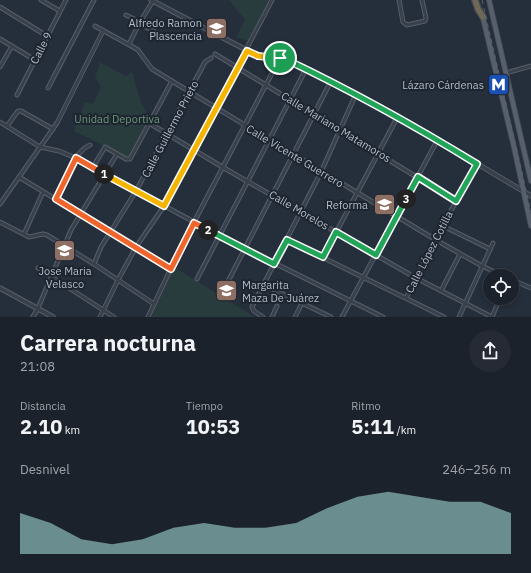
<!DOCTYPE html>
<html lang="es">
<meta charset="utf-8">
<style>
:root{--surface:#1c222c;--page:#252a34;--text:#f1f3f6;--muted:#a0a4a9;--line:#3a3f48;--accent:#8bbbb9}
body{margin:0;font-family:"IBM Plex Sans",sans-serif;background:var(--page);color:var(--text);height:100vh;display:flex;flex-direction:column;font-size:15px;white-space:nowrap}
*{box-sizing:border-box;margin:0}
p{font-size:13px;color:var(--muted)}
.icon{flex:none;width:22px;height:22px;fill:none;stroke:currentColor;stroke-width:2;stroke-linecap:round;stroke-linejoin:round}
.map{position:relative;height:317px;overflow:hidden}
.details{display:flex;flex-direction:column;background:var(--surface);flex:1}
.details>*{flex:none}
.fabs{position:absolute;left:483px;top:269px;display:grid;gap:8px}
.fabs a{display:grid;place-items:center;width:36px;height:36px;border-radius:50%;background:var(--surface);box-shadow:0 2px 6px #0003,0 0 0 1px var(--line);font-size:20px}
.pin{position:absolute;display:grid;place-items:center;width:34px;height:34px;color:#fff;margin:-17px;border:2px solid #fff;border-radius:50%;box-shadow:0 1px 4px #0007}
.km{position:absolute;width:20px;height:20px;margin:-10px;border-radius:50%;background:#222;color:#fff;font-size:11px;line-height:20px;text-align:center}
.round{display:grid;place-items:center;flex:none;width:42px;height:42px;border-radius:21px;background:var(--page)}
.headline{display:flex;align-items:center;justify-content:space-between;height:68px;padding:0 20px}
h1{font-size:22px;font-weight:700;line-height:30px}
.metrics{display:grid;grid-template-columns:repeat(3,1fr);gap:6px;height:68px;padding:4px 20px}
.metrics div{display:grid;align-content:center}
.metrics b{font-size:20px;font-weight:700}
.metrics small{font-size:11px;font-weight:400}
.metrics p{font-size:11px}
.chart{height:112px;padding:8px 20px}
.chart p{display:flex;justify-content:space-between}
.chart svg{width:100%;height:72px;margin-top:4px;fill:var(--accent);opacity:.7}
.map>svg:first-child{display:block}
.green{fill:#283b3d}
.lines{fill:none;stroke-linecap:round;stroke-linejoin:round}
.minor-casing{stroke:#565e69;stroke-width:5}
.tertiary-casing{stroke:#565e69;stroke-width:5.5}
.primary-casing{stroke:#414954;stroke-width:6}
.motorway-casing{stroke:#434b56;stroke-width:8}
.minor{stroke:#38404b;stroke-width:3}
.tertiary{stroke:#38404b;stroke-width:3.5}
.primary{stroke:#565f6b;stroke-width:4.5}
.motorway{stroke:#706756;stroke-width:5.5}
.rail{stroke:#5b6472;stroke-width:1;stroke-dasharray:4 4;stroke-linecap:butt}
.split-1-casing{stroke:#fff;stroke-width:8}
.split-2-casing{stroke:#fff;stroke-width:8}
.split-3-casing{stroke:#fff;stroke-width:8}
.split-4-casing{stroke:#fff;stroke-width:8}
.split-1{stroke:#f5b400;stroke-width:5}
.split-2{stroke:#f0652b;stroke-width:5}
.split-3{stroke:#22a559;stroke-width:5}
.split-4{stroke:#22a559;stroke-width:5}
.labels{text-anchor:middle;dominant-baseline:central;stroke-width:4;stroke-linejoin:round;paint-order:stroke}
.poi-label{font-size:11px;fill:#b4bbc6;stroke:#1d2530;text-anchor:end}
.street-label{font-size:11px;fill:#b4bbc6;stroke:#1d2530}
.park-label{font-size:11px;fill:#6d9677;stroke:#1d2530}
</style>
<div class="map">
<svg width="531" height="317" viewBox="0 0 531 317">
<rect width="100%" height="100%" fill="#252e3b"/>
<g class="green">
<polygon points="229,0 269,0 248,41 236,37 245,20"/>
<polygon points="100,62 126,76 132,72 141,102 150,119 129,159 74,131 85,102 93,104 101,86 95,78"/>
<polygon points="174,267 247,312 255,317 151,317"/>
</g>
<g class="lines">
<defs>
<g id="minor">
<polyline points="41,0 60,11"/>
<polyline points="399,0 403,22 407,25 425,21 426,18 422,0"/>
<polyline points="0,7 47,36"/>
<polyline points="126,15 140,22"/>
<polyline points="139,24 154,31"/>
<polyline points="95,26 133,47 138,50 152,69 190,92 436,240 482,266 504,276"/>
<polyline points="0,39 35,60"/>
<polyline points="129,44 140,22 153,1"/>
<polyline points="215,54 456,201"/>
<polyline points="0,67 12,46"/>
<polyline points="506,73 531,66"/>
<polyline points="48,88 94,0"/>
<polyline points="17,95 66,0"/>
<polyline points="0,122 40,147 59,151 76,158 220,236 383,317"/>
<polyline points="149,123 224,168 416,278 492,317"/>
<polyline points="7,126 18,111 21,111 53,129"/>
<polyline points="93,167 105,147 126,159 130,159 172,81"/>
<polyline points="19,177 171,269"/>
<path d="M56,199C63,183 73,152 90,145"/>
<polyline points="0,204 57,123 103,31"/>
<polyline points="0,222 29,237 43,234 47,235 94,264 154,304"/>
<polyline points="443,226 490,249"/>
<polyline points="24,234 43,192"/>
<polyline points="287,240 444,317"/>
<polyline points="323,257 398,116"/>
<polyline points="94,264 101,247 136,191 205,62 211,58"/>
<polyline points="38,268 114,317"/>
<polyline points="197,279 306,69"/>
<polyline points="512,280 531,288"/>
<polyline points="264,285 331,317"/>
<polyline points="441,291 460,254"/>
<polyline points="222,293 331,81"/>
<polyline points="406,298 456,201 477,164"/>
<polyline points="38,308 71,230 117,154"/>
<polyline points="100,317 118,280 136,247 164,206 272,0"/>
<polyline points="148,317 182,245 280,58"/>
<polyline points="263,317 254,311 252,307 321,172 356,94"/>
<polyline points="272,317 277,306"/>
<polyline points="295,317 302,303"/>
<polyline points="342,317 438,139"/>
<polyline points="459,317 493,243"/>
<polyline points="492,317 500,298"/>
</g>
<g id="tertiary">
<polyline points="151,0 252,53 265,57 287,60 331,81 398,116 531,196"/>
<polyline points="0,288 53,317"/>
<polyline points="33,317 38,308"/>
</g>
<g id="primary">
<polyline points="489,0 531,181"/>
<polyline points="482,14 514,147 531,226"/>
</g>
<polyline id="motorway" points="475,0 478,9 483,17"/>
</defs>
<use href="#minor" class="minor-casing"/>
<use href="#tertiary" class="tertiary-casing"/>
<use href="#primary" class="primary-casing"/>
<use href="#motorway" class="motorway-casing"/>
<use href="#minor" class="minor"/>
<use href="#tertiary" class="tertiary"/>
<use href="#primary" class="primary"/>
<use href="#motorway" class="motorway"/>
<polyline class="rail" points="482,0 531,212"/>
</g>
<g class="lines">
<defs>
<polyline id="split-1" points="104,174 164,206 247,51 258,56 280,58"/>
<polyline id="split-2" points="104,174 76,158 56,199 171,269 194,223 208,230"/>
<polyline id="split-3" points="208,230 274,264 287,240 323,257 336,232 376,255 406,199"/>
<path id="split-4" d="M280,58L287,60C352,91 415,126 477,164L456,201L418,177L406,199"/>
</defs>
<use href="#split-1" class="split-1-casing"/>
<use href="#split-2" class="split-2-casing"/>
<use href="#split-3" class="split-3-casing"/>
<use href="#split-4" class="split-4-casing"/>
<use href="#split-1" class="split-1"/>
<use href="#split-2" class="split-2"/>
<use href="#split-3" class="split-3"/>
<use href="#split-4" class="split-4"/>
</g>
<defs>
<symbol id="school-square" viewBox="-11 -11 22 22"><rect x="-9" y="-9" width="18" height="18" rx="4" fill="#8d6e63" stroke="#1d2530"/><path d="M0-5L7-2L0 1L-7-2ZM-4 1L0 2.5L4 1V4Q0 6-4 4Z" fill="#fff"/></symbol>
<symbol id="metro-square" viewBox="-11 -11 22 22"><rect x="-9" y="-9" width="18" height="18" rx="4" fill="#1a4fb4" stroke="#1d2530"/><path d="M-5.5 5V-5H-3L0 0L3-5H5.5V5H3V-.5L0 4L-3-.5V5Z" fill="#fff"/></symbol>
</defs>
<g fill-rule="evenodd">
<use href="#school-square" x="204" y="16" width="25" height="25"/>
<use href="#metro-square" x="486" y="72" width="25" height="25"/>
<use href="#school-square" x="372" y="192" width="25" height="25"/>
<use href="#school-square" x="52" y="238" width="25" height="25"/>
<use href="#school-square" x="214" y="278" width="25" height="25"/>
</g>
<g class="labels">
<g class="poi-label">
<text x="202" y="23">Alfredo Ramon<tspan x="202" dy="13">Plascencia</tspan></text>
<text x="484" y="85">Lázaro Cárdenas</text>
<text x="368" y="205">Reforma</text>
<text x="65" y="271" text-anchor="middle">Jose Maria<tspan x="65" dy="13">Velasco</tspan></text>
<text x="242" y="285" text-anchor="start">Margarita<tspan x="242" dy="13">Maza De Juárez</tspan></text>
</g>
<g class="street-label">
<text transform="translate(41 48) rotate(-63)">Calle 9</text>
<text transform="translate(336 127) rotate(31)">Calle Mariano Matamoros</text>
<text transform="translate(170 129) rotate(-62)">Calle Guillermo Prieto</text>
<text transform="translate(295 156) rotate(31)">Calle Vicente Guerrero</text>
<text transform="translate(299 210) rotate(30)">Calle Morelos</text>
<text transform="translate(429 252) rotate(-63)">Calle López Cotilla</text>
</g>
<g class="park-label">
<text x="117" y="119">Unidad Deportiva</text>
</g>
</g>
</svg>
<div class="fabs">
<a><svg class="icon" aria-label="locate" viewBox="0 0 24 24"><circle cx="12" cy="12" r="6"/><path d="M12 2v4M12 18v4M2 12h4M18 12h4"/></svg></a>
</div>
<div class="pin" style="left:280px;top:58px;background:#1e9e55"><svg class="icon" aria-label="arrive" viewBox="0 0 24 24"><path d="M6 21V4h12l-3 4 3 4H6"/></svg></div>
<b class="km" style="left:104px;top:174px">1</b>
<b class="km" style="left:208px;top:230px">2</b>
<b class="km" style="left:406px;top:199px">3</b>
</div>
<section class="details">
<div class="headline"><div><h1>Carrera nocturna</h1><p>21:08</p></div><a class="round"><svg class="icon" aria-label="share" viewBox="0 0 24 24"><path d="M12 15V3M7 8l5-5 5 5M5 13v7h14v-7"/></svg></a></div>
<div class="metrics">
<div><p>Distancia</p><b>2.10<small> km</small></b></div>
<div><p>Tiempo</p><b>10:53</b></div>
<div><p>Ritmo</p><b>5:11<small> /km</small></b></div>
</div>
<div class="chart"><p><span>Desnivel</span>246–256 m</p>
<svg viewBox="0 0 160 44" preserveAspectRatio="none"><path d="M0 44V19L10 25L20 35L30 38L40 35L50 28L60 25L70 28L80 28L90 25L100 16L110 9L120 6L130 9L140 12L150 12L160 19V44z"/></svg>
</div>
</section>
